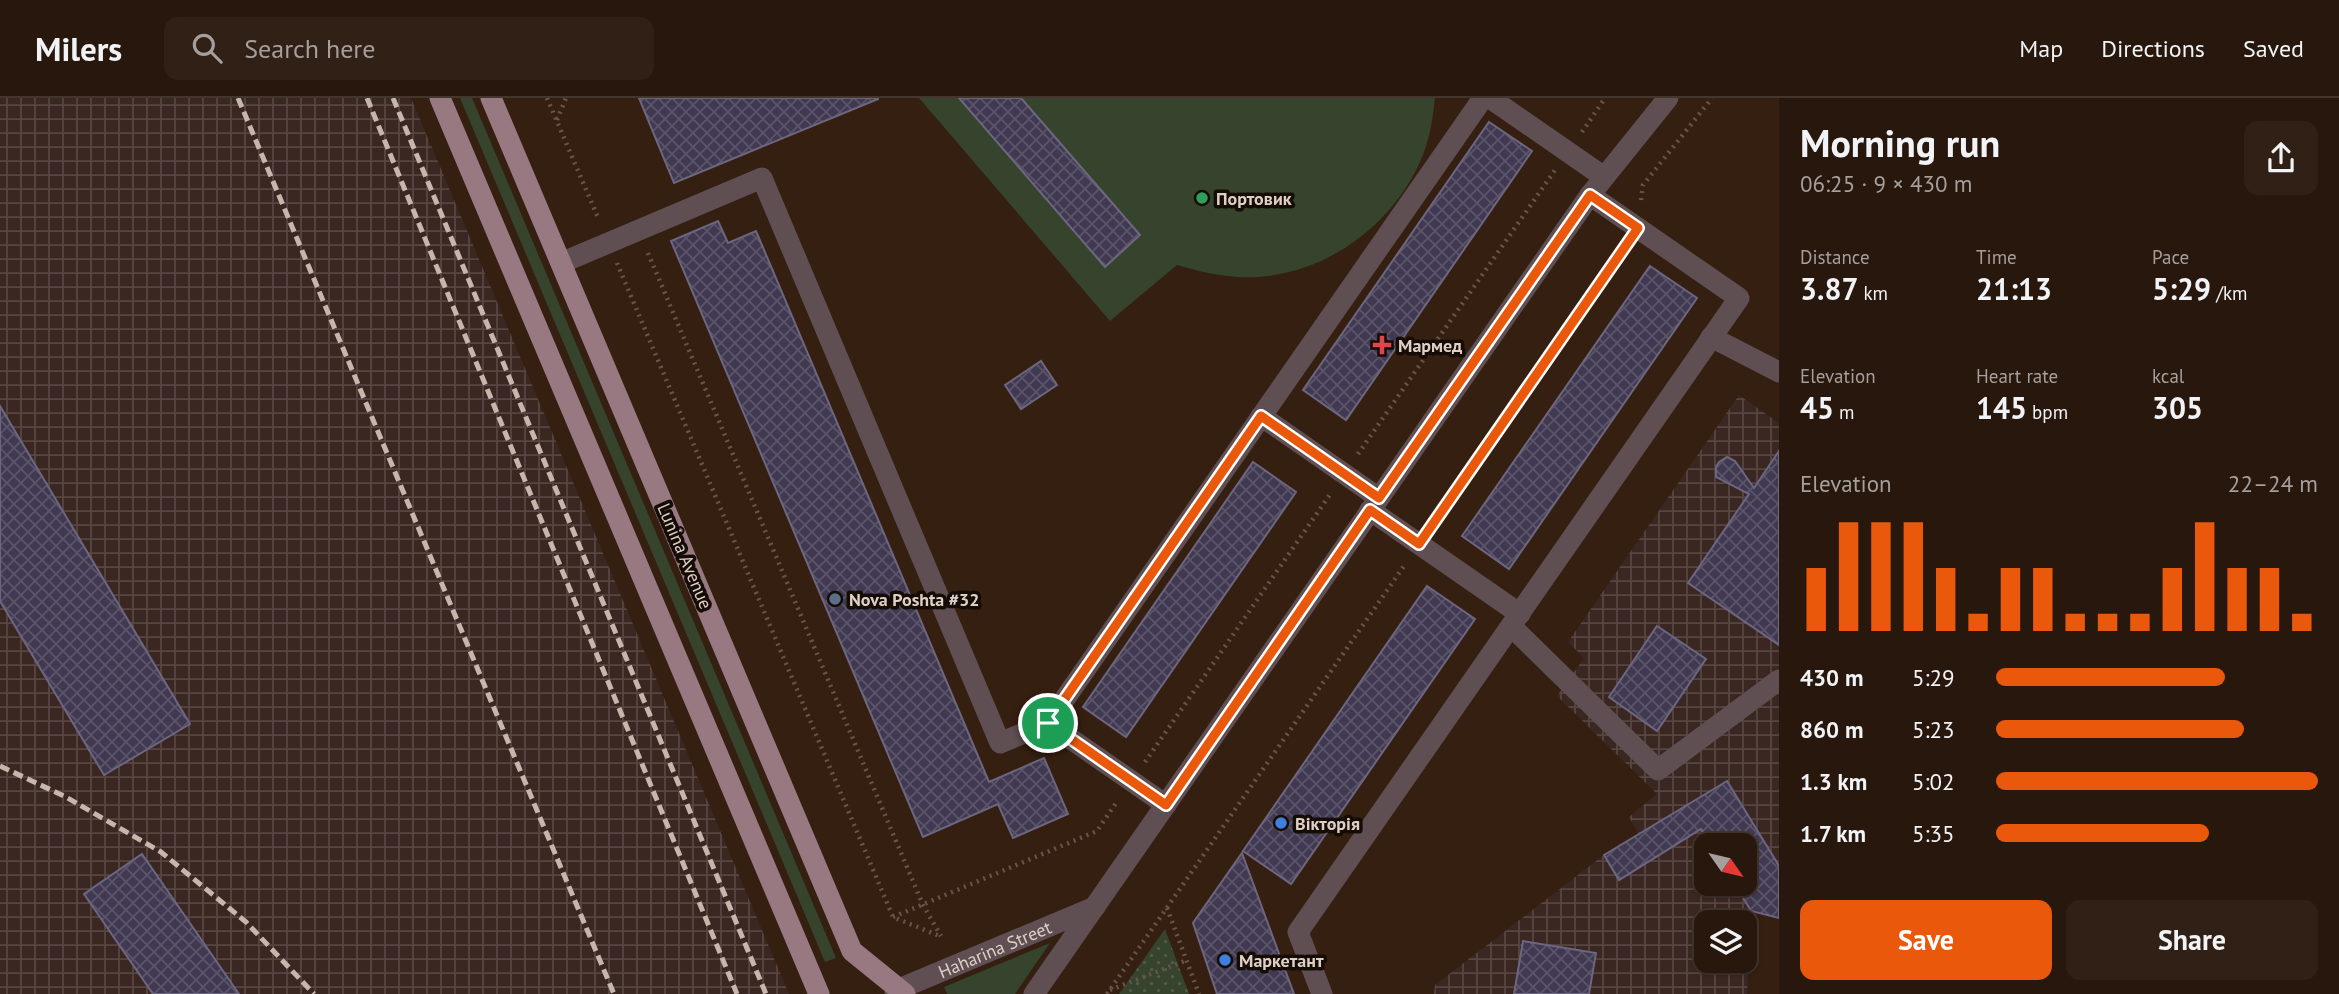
<!DOCTYPE html>
<meta charset="utf-8">
<style>
:root{--surface:#28170c;--page:#302015;--text:#f1f3f6;--muted:#a59f9d;--line:#44362d;--accent:#ea580c}
body{margin:0;font-family:"PT Sans",sans-serif;background:var(--page);color:var(--text);height:100vh;display:flex;flex-direction:column;font-size:26px;white-space:nowrap}
*{box-sizing:border-box;margin:0}
p{font-size:23px;color:var(--muted)}
.icon{flex:none;width:38px;height:38px;fill:none;stroke:currentColor;stroke-width:2;stroke-linecap:round;stroke-linejoin:round}
.map{position:relative;flex:1;overflow:hidden}
.side{display:flex;flex-direction:column;background:var(--surface);width:560px}
.side>*{flex:none}
.needle{width:46px;rotate:124deg}
.buttons{position:absolute;left:1694px;top:735px;display:grid;gap:14px}
.buttons a{display:grid;place-items:center;width:63px;height:63px;border-radius:14px;background:var(--surface);box-shadow:0 2px 5px #0004,0 0 0 2px var(--line);font-size:35px}
.pin{position:absolute;display:grid;place-items:center;width:60px;height:60px;color:#fff;margin:-30px;border:4px solid #fff;border-radius:50%;box-shadow:0 2px 7px #0007}
.round{display:grid;place-items:center;flex:none;width:74px;height:74px;border-radius:14px;background:var(--page)}
.head{display:flex;align-items:center;justify-content:space-between;height:119px;padding:0 21px}
h1{font-size:38px;font-weight:600;line-height:52px}
.stats{display:grid;grid-template-columns:repeat(3,1fr);gap:10px;height:119px;padding:7px 21px}
.stats div{display:grid;align-content:center}
.stats b{font-size:30px;font-weight:600}
.stats small{font-size:19px;font-weight:400}
.stats p{font-size:19px}
.chart{height:196px;padding:14px 21px}
.chart p{display:flex;justify-content:space-between}
.chart svg{width:100%;height:126px;margin-top:7px;stroke:var(--accent);stroke-width:6}
.button{display:flex;gap:14px;margin-top:auto;padding:14px 21px}
.button a{flex:1;height:80px;border-radius:14px;background:var(--accent);color:#fff;font-size:28px;font-weight:600;line-height:80px;text-align:center}
.button a+a{background:var(--page);color:var(--text)}
ul{padding:0 21px;list-style:none;font-size:23px}
li{display:grid;grid-template-columns:112px 84px 1fr;align-items:center;height:52px}
li i{height:18px;border-radius:9px;background:var(--accent)}
header{display:flex;align-items:center;gap:42px;box-sizing:border-box;height:98px;padding:0 35px;background:var(--surface);border-bottom:2px solid var(--line)}
header strong{font-size:33px}
nav{display:flex;gap:38px;margin-inline-start:auto;font-size:24px}
.search{width:490px;height:63px;background:var(--page);display:flex;align-items:center;gap:18px;box-sizing:border-box;padding:0 24px;border-radius:14px;color:var(--muted);font-size:26px}
main{display:flex;flex:1;min-height:0}
.map>svg:first-child{display:block}
.industrial{fill:url(#industrial-grid);fill-rule:evenodd}
.green{fill:#36432d}
.park{fill:url(#park-dots)}
.building{fill:url(#building-cross-hatch);stroke:#6d6680;stroke-width:2}
.lines{fill:none;stroke-linecap:round;stroke-linejoin:round}
.path{stroke:#695548;stroke-width:4.5;stroke-dasharray:2 5;stroke-linecap:butt}
.minor{stroke:#5f4f53;stroke-width:21}
.major{stroke:#987881;stroke-width:21}
.rail{stroke:#c6b6ac;stroke-width:5;stroke-dasharray:10 5;stroke-linecap:butt}
.route-casing{stroke:#fff;stroke-width:14}
.route{stroke:#ea580c;stroke-width:9}
.leisure-dot{fill:#2e9e5b;stroke:#150c06;stroke-width:2.5}
.health-dot{fill:#e0444e;stroke:#150c06;stroke-width:2.5}
.service-dot{fill:#5c6f8a;stroke:#150c06;stroke-width:2.5}
.shop-dot{fill:#3f7fe0;stroke:#150c06;stroke-width:2.5}
.labels{text-anchor:middle;dominant-baseline:central;stroke-width:7;stroke-linejoin:round;paint-order:stroke}
.poi-label{font-size:18px;font-weight:bold;fill:#dfd0c7;stroke:#150c06;text-anchor:start}
.street-label{font-size:18px;fill:#dfd0c7;stroke:#150c06}
</style>
<header>
<strong>Milers</strong>
<div class="search"><svg class="icon" aria-label="search" viewBox="0 0 24 24"><circle cx="10" cy="10" r="6"/><path d="M15 15l6 6"/></svg>Search here</div>
<nav><a>Map</a><a>Directions</a><a>Saved</a></nav>
</header>
<main>
<div class="map">
<svg width="1779" height="896" viewBox="0 0 1779 896">
<defs>
<pattern id="industrial-grid" width="8" height="8" patternUnits="userSpaceOnUse" patternTransform="scale(1.75)"><rect width="8" height="8" fill="#3a2722"/><path d="M0 4h8M4 0v8" fill="none" stroke="#564541"/></pattern>
<pattern id="park-dots" width="8" height="8" patternUnits="userSpaceOnUse" patternTransform="scale(1.75)"><rect width="8" height="8" fill="#36432d"/><path d="M2 2h.1M6 6h.1" fill="none" stroke="#535d4a" stroke-width="1.8" stroke-linecap="round"/></pattern>
<pattern id="building-cross-hatch" width="8" height="8" patternUnits="userSpaceOnUse" patternTransform="scale(1.75)"><rect width="8" height="8" fill="#403951"/><path d="M0 0l8 8M0 8l8-8" fill="none" stroke="#5b5569"/></pattern>
</defs>
<rect width="100%" height="100%" fill="#351f10"/>
<g class="industrial">
<polygon points="0,0 411,0 789,896 0,896"/>
<path d="M1739,297L1779,325V820L1751,813L1747,896H1434L1435,887L1604,757L1639,736L1629,719L1657,696L1557,598L1584,560L1568,544ZM1706,747H1745V786H1706ZM1706,824H1745V863H1706Z"/>
</g>
<g class="green">
<polygon points="460,0 472,0 836,860 825,864"/>
<path d="M919,0H1435C1433,19 1430,39 1423,57C1394,129 1319,183 1239,179C1218,178 1198,173 1177,167L1110,223Z"/>
<polygon points="1050,845 1015,896 947,896 944,889"/>
</g>
<polygon class="park" points="1165,831 1189,896 1119,896"/>
<g class="building">
<polygon points="639,0 878,0 878,1 674,85"/>
<polygon points="959,0 1021,0 1140,137 1105,169"/>
<polygon points="1489,24 1532,53 1346,322 1303,292"/>
<polygon points="718,123 728,145 756,133 989,684 1044,660 1068,716 1013,740 998,706 923,739 671,143"/>
<polygon points="1650,168 1697,200 1509,471 1462,438"/>
<polygon points="1041,263 1057,287 1021,311 1005,287"/>
<polygon points="0,308 190,626 104,677 0,503"/>
<polygon points="1779,353 1779,547 1688,485 1749,396 1716,379 1716,369 1719,364 1727,359 1735,363 1754,390"/>
<polygon points="1253,364 1296,394 1126,639 1083,609"/>
<polygon points="1427,488 1475,521 1291,786 1243,753"/>
<polygon points="1657,528 1706,561 1657,633 1609,599"/>
<polygon points="1727,683 1779,768 1779,820 1751,813 1735,786 1745,786 1745,747 1711,747 1701,731 1619,782 1604,757"/>
<polygon points="1242,755 1281,861 1294,896 1217,896 1193,825"/>
<polygon points="142,756 239,896 153,896 84,796"/>
<polygon points="1523,843 1596,855 1589,896 1514,896"/>
</g>
<g class="lines">
<g class="path">
<polyline points="547,0 599,122"/>
<polyline points="557,22 566,0"/>
<polyline points="1582,34 1605,0"/>
<polyline points="1641,102 1643,87 1712,0"/>
<polyline points="648,155 923,807 941,838"/>
<polyline points="617,165 893,819 942,839"/>
<polyline points="1358,356 1555,72"/>
<polyline points="1432,426 1625,149"/>
<polyline points="1145,664 1331,395"/>
<polyline points="1167,810 1199,896"/>
<polyline points="893,819 1097,733 1118,702"/>
<polyline points="1110,892 1187,862"/>
<polyline points="1107,896 1406,465"/>
</g>
<g class="minor">
<polyline points="1490,0 1604,79"/>
<polyline points="561,165 762,80 1000,645 1048,625 1483,0"/>
<polyline points="1711,239 1779,274"/>
<polyline points="1261,318 1379,400"/>
<polyline points="1370,412 1520,516"/>
<polyline points="1511,528 1658,672 1779,582"/>
<polyline points="1048,625 1166,707"/>
<path id="s1" d="M895,896L899,891L1095,809"/>
<polyline points="1034,896 1590,97 1668,0"/>
<polyline points="1322,896 1298,834 1739,200 1590,97"/>
</g>
<g class="major">
<polyline points="440,0 819,896"/>
<polyline points="491,0 852,853 905,896"/>
</g>
<g class="rail">
<polyline points="238,0 614,896"/>
<polyline points="367,0 737,896"/>
<polyline points="393,0 766,896"/>
<polyline points="0,668 66,699 161,754 246,824 314,896"/>
</g>
</g>
<g class="lines">
<defs>
<polygon id="route" points="1590,97 1638,130 1419,446 1370,412 1166,707 1048,625 1261,318 1379,400"/>
</defs>
<use href="#route" class="route-casing"/>
<use href="#route" class="route"/>
</g>
<circle class="leisure-dot" cx="1202" cy="100" r="7"/>
<path class="health-dot" d="M1378.5 236.5h7v7h7v7h-7v7h-7v-7h-7v-7h7z"/>
<circle class="service-dot" cx="835" cy="501" r="7"/>
<g class="shop-dot">
<circle cx="1281" cy="725" r="7"/>
<circle cx="1225" cy="862" r="7"/>
</g>
<g class="labels">
<g class="poi-label">
<text x="1216" y="100">Портовик</text>
<text x="1398" y="247">Мармед</text>
<text x="849" y="501">Nova Poshta #32</text>
<text x="1295" y="725">Вікторія</text>
<text x="1239" y="862">Маркетант</text>
</g>
<g class="street-label">
<text transform="translate(685 458) rotate(67)">Lunina Avenue</text>
<text stroke="none"><textPath href="#s1" startOffset="110">Haharina Street</textPath></text>
</g>
</g>
</svg>
<div class="buttons">
<a><svg class="needle" viewBox="-14 -14 28 28"><path d="M0-13l5 13h-10z" fill="#e53935"/><path d="M0 13l5-13h-10z" fill="#a59f9d"/></svg></a>
<a><svg class="icon" aria-label="layers" viewBox="0 0 24 24"><path d="M12 4l9 5-9 5-9-5zM3 14l9 5 9-5"/></svg></a>
</div>
<div class="pin" style="left:1048px;top:625px;background:#1e9e55"><svg class="icon" aria-label="arrive" viewBox="0 0 24 24"><path d="M6 21V4h12l-3 4 3 4H6"/></svg></div>
</div>
<section class="side">
<div class="head"><div><h1>Morning run</h1><p>06:25 · 9 × 430 m</p></div><a class="round"><svg class="icon" aria-label="share" viewBox="0 0 24 24"><path d="M12 15V3M7 8l5-5 5 5M5 13v7h14v-7"/></svg></a></div>
<div class="stats">
<div><p>Distance</p><b>3.87<small> km</small></b></div>
<div><p>Time</p><b>21:13</b></div>
<div><p>Pace</p><b>5:29<small> /km</small></b></div>
</div>
<div class="stats">
<div><p>Elevation</p><b>45<small> m</small></b></div>
<div><p>Heart rate</p><b>145<small> bpm</small></b></div>
<div><p>kcal</p><b>305</b></div>
</div>
<div class="chart"><p><span>Elevation</span>22–24 m</p>
<svg viewBox="0 0 160 44" preserveAspectRatio="none"><path d="M5 44V22M15 44V6M25 44V6M35 44V6M45 44V22M55 44V38M65 44V22M75 44V22M85 44V38M95 44V38M105 44V38M115 44V22M125 44V6M135 44V22M145 44V22M155 44V38"/></svg>
</div>
<ul>
<li><b>430 m</b>5:29<i style="width:71%"></i></li>
<li><b>860 m</b>5:23<i style="width:77%"></i></li>
<li><b>1.3 km</b>5:02<i style="width:100%"></i></li>
<li><b>1.7 km</b>5:35<i style="width:66%"></i></li>
</ul>
<div class="button"><a>Save</a><a>Share</a></div>
</section>
</main>
